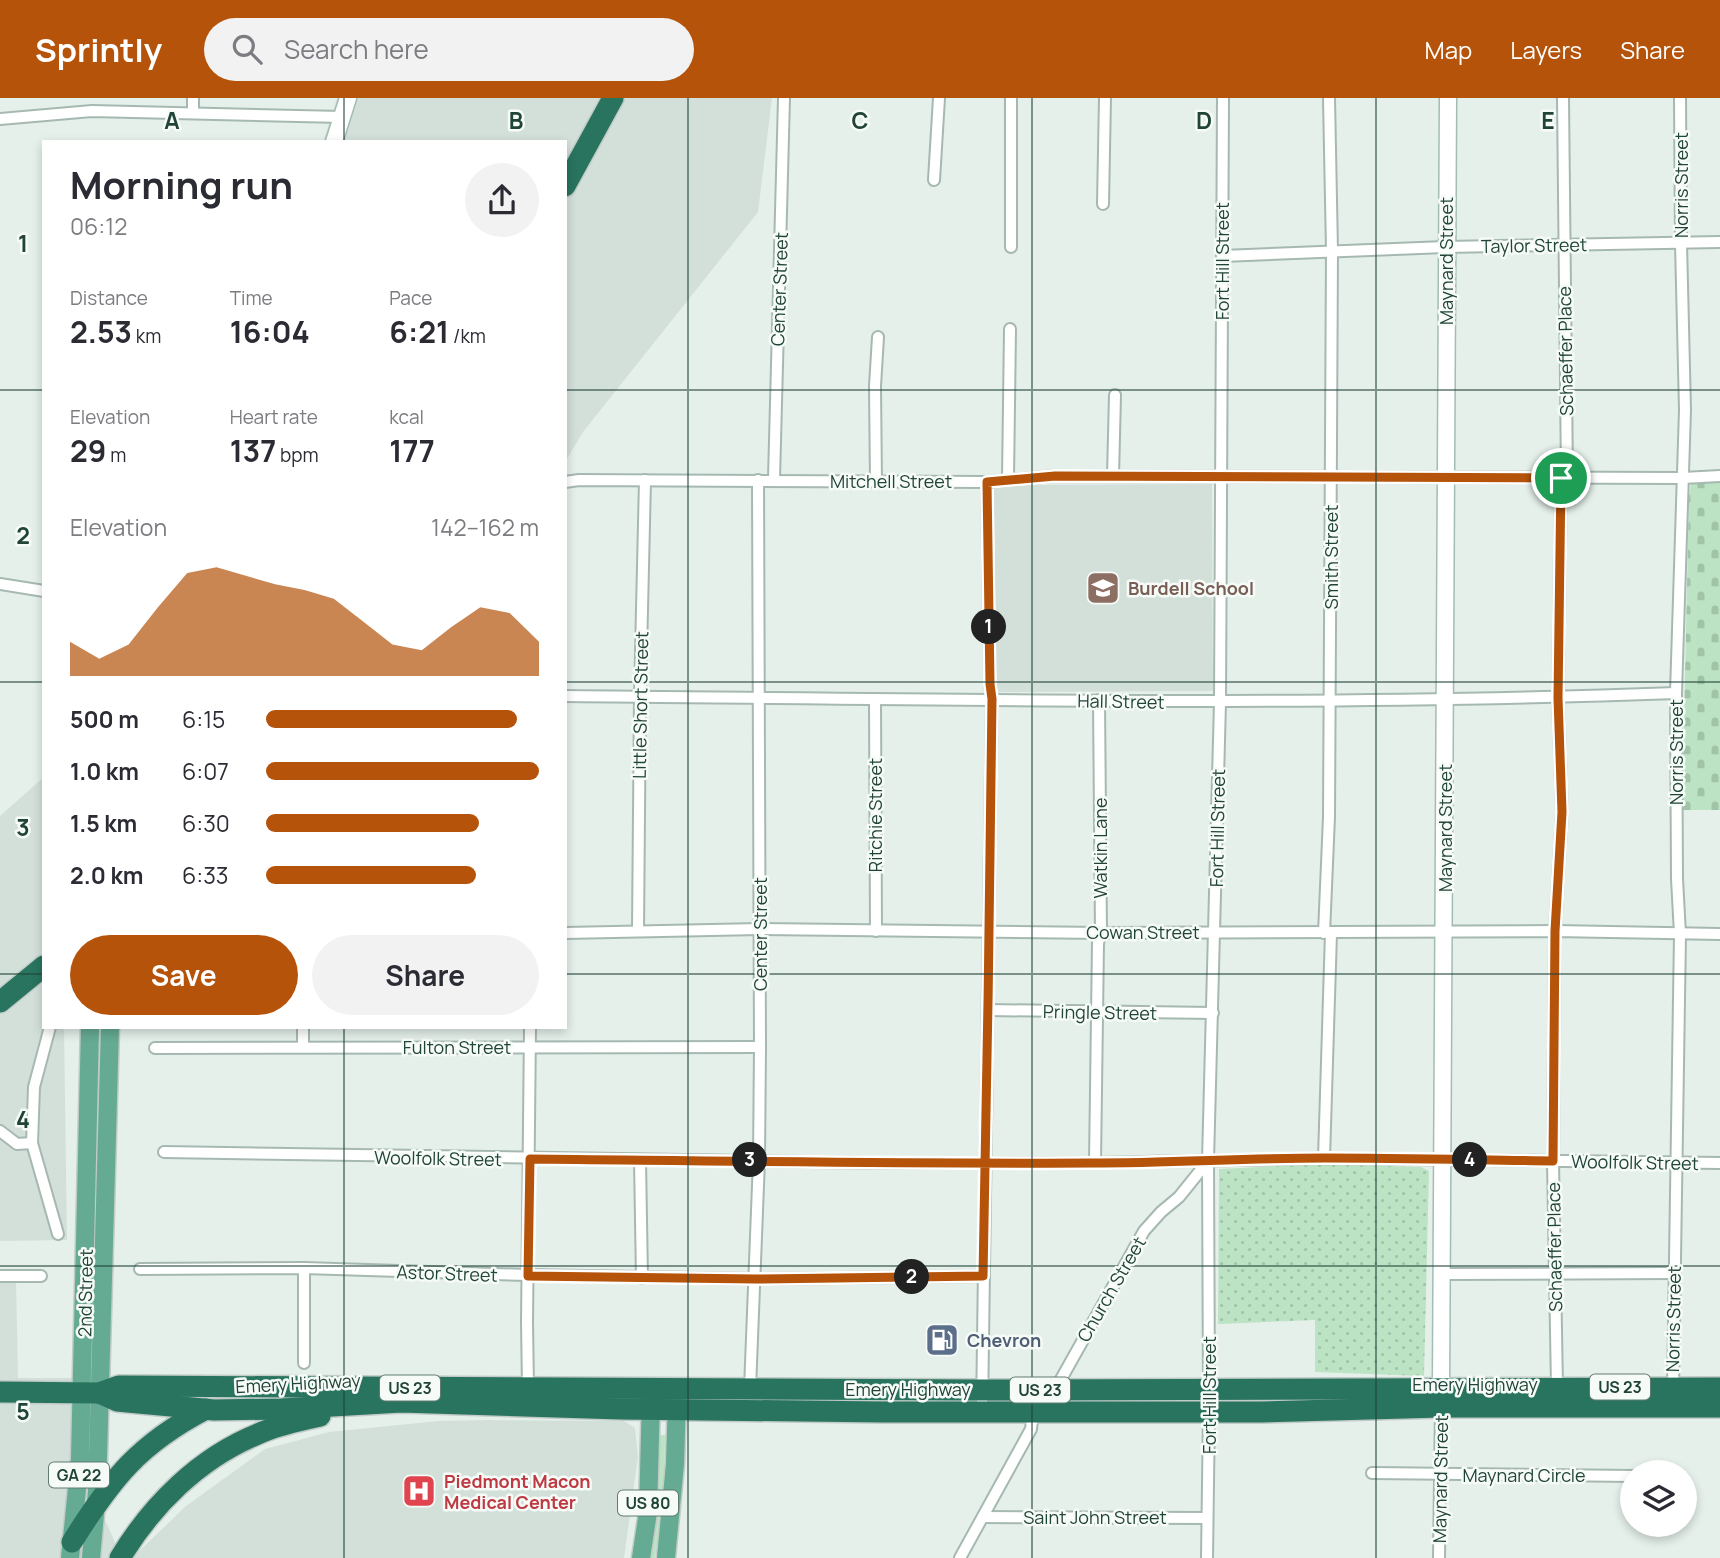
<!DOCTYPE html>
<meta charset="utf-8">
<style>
:root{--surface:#fff;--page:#f2f2f3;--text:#2b2b33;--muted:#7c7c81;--accent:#b45309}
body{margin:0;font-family:Manrope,sans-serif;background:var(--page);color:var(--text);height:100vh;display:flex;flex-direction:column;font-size:26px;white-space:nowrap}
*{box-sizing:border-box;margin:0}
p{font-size:23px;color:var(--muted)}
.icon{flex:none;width:38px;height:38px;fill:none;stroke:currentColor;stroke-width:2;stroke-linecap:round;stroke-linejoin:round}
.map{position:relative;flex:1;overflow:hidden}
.details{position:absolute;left:42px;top:42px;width:525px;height:889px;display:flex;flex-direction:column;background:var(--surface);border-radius:0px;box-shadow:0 4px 10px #0003}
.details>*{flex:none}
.controls{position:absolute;left:1620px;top:1362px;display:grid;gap:14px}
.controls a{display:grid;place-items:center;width:77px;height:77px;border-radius:50%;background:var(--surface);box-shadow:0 4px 10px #0003;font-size:35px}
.pin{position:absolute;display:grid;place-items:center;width:60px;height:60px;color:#fff;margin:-30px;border:4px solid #fff;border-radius:50%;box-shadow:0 2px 7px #0007}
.km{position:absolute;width:35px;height:35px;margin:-18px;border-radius:50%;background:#222;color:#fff;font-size:19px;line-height:35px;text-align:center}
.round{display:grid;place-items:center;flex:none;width:74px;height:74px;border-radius:37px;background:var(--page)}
.overview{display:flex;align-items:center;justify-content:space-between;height:119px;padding:0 28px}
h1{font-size:38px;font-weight:700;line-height:52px}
.figures{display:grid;grid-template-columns:repeat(3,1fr);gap:10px;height:119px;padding:7px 28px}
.figures div{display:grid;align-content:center}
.figures b{font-size:30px;font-weight:700}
.figures small{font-size:19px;font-weight:400}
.figures p{font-size:19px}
.chart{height:196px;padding:14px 28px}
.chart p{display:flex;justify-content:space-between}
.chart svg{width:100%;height:126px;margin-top:7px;fill:var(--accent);opacity:.7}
.button{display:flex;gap:14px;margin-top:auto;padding:14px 28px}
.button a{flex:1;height:80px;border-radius:42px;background:var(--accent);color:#fff;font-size:28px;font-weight:700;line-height:80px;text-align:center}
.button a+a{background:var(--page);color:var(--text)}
ul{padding:0 28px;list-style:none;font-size:23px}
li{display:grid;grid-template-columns:112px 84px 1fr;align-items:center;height:52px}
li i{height:18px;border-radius:9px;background:var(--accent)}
header{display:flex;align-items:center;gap:42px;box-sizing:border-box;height:98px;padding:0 35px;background:var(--accent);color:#fff}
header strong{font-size:33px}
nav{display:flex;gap:38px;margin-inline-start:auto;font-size:24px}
.search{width:490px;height:63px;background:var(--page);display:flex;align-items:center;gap:18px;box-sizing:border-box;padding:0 24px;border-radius:38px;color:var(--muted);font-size:26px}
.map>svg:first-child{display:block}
.built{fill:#d3e0d9}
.grass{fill:#bce3c3}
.cemetery{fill:url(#cemetery-stones)}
.park{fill:url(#park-dots)}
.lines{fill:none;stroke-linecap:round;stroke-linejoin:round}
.street-casing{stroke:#a6b9b1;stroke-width:14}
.secondary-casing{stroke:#a2bdb1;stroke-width:19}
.primary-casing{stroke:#c1cbc7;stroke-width:21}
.highway-casing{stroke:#c1cbc7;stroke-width:24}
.street{stroke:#fff;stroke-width:10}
.secondary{stroke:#fff;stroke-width:16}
.primary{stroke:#65aa92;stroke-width:18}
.highway{stroke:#29745e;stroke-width:21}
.route-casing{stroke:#fff;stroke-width:14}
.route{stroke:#b45309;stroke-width:9}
.grid{fill:none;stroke:#214438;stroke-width:2;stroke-opacity:0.55}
.labels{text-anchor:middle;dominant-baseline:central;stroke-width:5;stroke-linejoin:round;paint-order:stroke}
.shield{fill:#f6fbf8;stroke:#617b72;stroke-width:2}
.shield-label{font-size:16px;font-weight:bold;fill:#214438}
.street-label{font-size:18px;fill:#214438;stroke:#f6fbf8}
.education-label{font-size:18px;font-weight:bold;fill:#785e54;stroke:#f6fbf8;text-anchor:start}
.service-label{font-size:18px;font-weight:bold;fill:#4e5e75;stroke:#f6fbf8;text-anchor:start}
.health-label{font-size:18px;font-weight:bold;fill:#be3a42;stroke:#f6fbf8;text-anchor:start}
.grid-label{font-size:23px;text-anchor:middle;font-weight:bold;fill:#214438;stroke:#f6fbf8;stroke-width:5;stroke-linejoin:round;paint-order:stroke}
</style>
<header>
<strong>Sprintly</strong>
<div class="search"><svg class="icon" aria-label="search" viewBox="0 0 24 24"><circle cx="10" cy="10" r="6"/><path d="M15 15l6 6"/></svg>Search here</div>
<nav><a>Map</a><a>Layers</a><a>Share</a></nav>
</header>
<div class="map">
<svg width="1720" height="1460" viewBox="0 0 1720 1460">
<defs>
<pattern id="cemetery-stones" width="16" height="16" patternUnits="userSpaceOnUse" patternTransform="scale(1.75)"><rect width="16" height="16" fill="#bce3c3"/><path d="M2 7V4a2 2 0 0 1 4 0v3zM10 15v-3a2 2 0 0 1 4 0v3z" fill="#a1c4a8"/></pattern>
<pattern id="park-dots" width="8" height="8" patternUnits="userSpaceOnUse" patternTransform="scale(1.75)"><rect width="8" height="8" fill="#bce3c3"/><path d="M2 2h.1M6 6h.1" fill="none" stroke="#a1c4a8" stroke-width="1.8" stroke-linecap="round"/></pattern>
</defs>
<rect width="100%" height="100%" fill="#e5f0ea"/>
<g class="built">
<polygon points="337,0 772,0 758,114 583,334 565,364 565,44 323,44"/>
<polygon points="1212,386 1213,593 994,594 993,387"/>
<polygon points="44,679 44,929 64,929 67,1142 0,1143 0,718"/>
<polygon points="0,1182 16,1182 18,1280 76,1280 76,1357 122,1460 0,1460"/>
<polygon points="488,1322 624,1323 635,1330 638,1359 624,1460 132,1460 186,1408 265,1351 329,1334 438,1323"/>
</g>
<polygon class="grass" points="658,1337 665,1337 664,1396 655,1460 647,1460"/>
<polygon class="cemetery" points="1720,383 1720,712 1682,712 1689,399 1691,386"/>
<polygon class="park" points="1323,1066 1421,1069 1429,1073 1424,1278 1315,1274 1315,1222 1218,1226 1219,1071"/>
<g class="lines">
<defs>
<g id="street">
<polyline points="193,0 193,15"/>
<polyline points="1563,0 1567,380"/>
<polyline points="0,21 92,13 342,19"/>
<polyline points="934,82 939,0"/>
<polyline points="1103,106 1105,0"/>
<polyline points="1011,149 1011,0"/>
<polyline points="1222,158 1445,149 1720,144"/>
<polyline points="1113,378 1115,297"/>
<polyline points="774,381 784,0"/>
<polyline points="1008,381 1010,231"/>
<polyline points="565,384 579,382 987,384 1055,378 1683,380 1720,378"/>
<polyline points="876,384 875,288 878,239"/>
<polyline points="0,486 44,493"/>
<path d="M565,598C935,601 1306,609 1676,595"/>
<polyline points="875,601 876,833"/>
<polyline points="638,832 640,598 645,382"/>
<polyline points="565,835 760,831 1101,835 1555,833 1720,836"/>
<polyline points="1324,835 1329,719 1332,153 1329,0"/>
<polyline points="988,912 1213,915"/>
<polyline points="50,929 34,989 32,1045 58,1136"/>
<polyline points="303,929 303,949"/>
<polyline points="155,950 760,949"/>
<polyline points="0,1033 17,1046 32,1045"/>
<polyline points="164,1054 874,1065 1095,1065 1324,1060 1720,1065"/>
<polyline points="1324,1060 1331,835"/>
<polyline points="640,1062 642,1180"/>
<polyline points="1095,1065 1098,845 1101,835 1099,602"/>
<polyline points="304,1170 304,1265"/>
<polyline points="140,1171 304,1170 528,1177 755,1181 983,1178"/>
<polyline points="1441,1176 1674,1175"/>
<polyline points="0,1178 41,1178"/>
<polyline points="1557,1289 1553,1063 1555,833 1562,714 1558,600 1561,380"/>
<polyline points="528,1290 527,1224 530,929"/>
<polyline points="750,1291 759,1062 760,949 758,382"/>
<polyline points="1055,1292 1144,1133 1161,1114 1179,1099 1208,1063"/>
<polyline points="1673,1292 1680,836 1677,781 1676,595 1685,312 1681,145 1680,0"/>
<polyline points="1209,1296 1208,1063 1220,604 1223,0"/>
<polyline points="982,1314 992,601 990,586 987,384"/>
<polyline points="1372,1375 1633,1378"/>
<polyline points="983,1419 1207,1420"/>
<polyline points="960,1460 1031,1331 1033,1313"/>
<polyline points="1207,1460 1209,1312"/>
<polyline points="1439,1460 1441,1305"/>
</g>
<g id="secondary">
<polyline points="334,44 348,0"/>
<polyline points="1441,1290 1448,0"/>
</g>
<g id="primary">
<polyline points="70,1460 80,1361 90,929"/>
<polyline points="91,1460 97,1394 110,929"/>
<polyline points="641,1460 648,1414 651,1300"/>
<polyline points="666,1460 675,1366 677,1300"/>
</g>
<g id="highway">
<polyline points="565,88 613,0"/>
<polyline points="0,904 44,868"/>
<polyline points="0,1294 99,1295 119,1288 983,1292 1720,1290"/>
<polyline points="99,1295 117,1303 214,1312 281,1311 401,1304 621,1311 884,1314 1261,1314 1441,1309 1720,1309"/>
<path d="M72,1444C112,1380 139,1346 206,1311"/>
<path d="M120,1460C152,1407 199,1360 258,1336C277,1327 299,1323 320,1318"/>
</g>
</defs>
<use href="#street" class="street-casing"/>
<use href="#secondary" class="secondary-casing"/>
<use href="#primary" class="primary-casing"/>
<use href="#highway" class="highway-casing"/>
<use href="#street" class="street"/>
<use href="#secondary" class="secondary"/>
<use href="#primary" class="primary"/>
<use href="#highway" class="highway"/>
</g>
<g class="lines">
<defs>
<path id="route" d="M1561,380L1055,378L987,384L990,586L992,601C990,793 987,986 983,1178L755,1181L528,1178L530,1061C717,1063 905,1066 1092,1065C1170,1065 1248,1060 1325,1060C1401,1060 1477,1062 1553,1063L1555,833L1562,714L1558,600L1561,380"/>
</defs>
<use href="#route" class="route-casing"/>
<use href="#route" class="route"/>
</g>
<path class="grid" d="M344,0V44M688,0V1460M1032,0V1460M1376,0V1460M0,292H44M565,292H1720M0,584H44M565,584H1720M0,876H44M565,876H1720M344,929V1460M0,1168H1720"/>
<defs>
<symbol id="school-square" viewBox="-11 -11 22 22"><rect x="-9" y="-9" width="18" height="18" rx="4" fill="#8d6e63" stroke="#f6fbf8"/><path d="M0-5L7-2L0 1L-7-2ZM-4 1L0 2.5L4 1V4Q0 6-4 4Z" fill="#fff"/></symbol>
<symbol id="fuel-square" viewBox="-11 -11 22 22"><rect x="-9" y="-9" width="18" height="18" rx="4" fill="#5c6f8a" stroke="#f6fbf8"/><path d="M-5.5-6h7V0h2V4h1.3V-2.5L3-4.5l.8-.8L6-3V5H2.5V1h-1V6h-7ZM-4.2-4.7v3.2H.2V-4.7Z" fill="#fff"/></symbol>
<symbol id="hospital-square" viewBox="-11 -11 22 22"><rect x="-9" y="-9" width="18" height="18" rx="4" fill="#e0444e" stroke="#f6fbf8"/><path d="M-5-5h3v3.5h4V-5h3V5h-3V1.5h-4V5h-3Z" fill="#fff"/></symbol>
</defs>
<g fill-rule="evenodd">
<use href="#school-square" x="1084" y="471" width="38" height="38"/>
<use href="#fuel-square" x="923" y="1223" width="38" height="38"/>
<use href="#hospital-square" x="400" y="1374" width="38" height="38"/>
</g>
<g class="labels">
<g class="shield">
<rect x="1590" y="1276.5" width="60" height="25" rx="5"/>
<rect x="380" y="1277.5" width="60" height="25" rx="5"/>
<rect x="1010" y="1279.5" width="60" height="25" rx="5"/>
<rect x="49" y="1364.5" width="60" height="25" rx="5"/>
<rect x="618" y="1392.5" width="60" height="25" rx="5"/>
</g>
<g class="shield-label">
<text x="1620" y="1289">US 23</text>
<text x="410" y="1290">US 23</text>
<text x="1040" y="1292">US 23</text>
<text x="79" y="1377">GA 22</text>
<text x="648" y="1405">US 80</text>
</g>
<g class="street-label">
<text transform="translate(1681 87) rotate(-90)">Norris Street</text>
<text transform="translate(1534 147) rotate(-1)">Taylor Street</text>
<text transform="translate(1222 163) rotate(-90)">Fort Hill Street</text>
<text transform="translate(1446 163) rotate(-90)">Maynard Street</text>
<text transform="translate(779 191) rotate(-88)">Center Street</text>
<text transform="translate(1565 253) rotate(-91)">Schaeffer Place</text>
<text x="891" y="383">Mitchell Street</text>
<text transform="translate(1331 459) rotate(-90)">Smith Street</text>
<text transform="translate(1121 603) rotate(1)">Hall Street</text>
<text transform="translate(640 607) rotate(-89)">Little Short Street</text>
<text transform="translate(1676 654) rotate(-90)">Norris Street</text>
<text transform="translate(875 717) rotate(-90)">Ritchie Street</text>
<text transform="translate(1217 730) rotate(-89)">Fort Hill Street</text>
<text transform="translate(1445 730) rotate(-90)">Maynard Street</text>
<text transform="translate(1100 750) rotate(-90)">Watkin Lane</text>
<text x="1143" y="834">Cowan Street</text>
<text transform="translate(760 836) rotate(-90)">Center Street</text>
<text transform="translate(1100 914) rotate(1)">Pringle Street</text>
<text x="457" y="949">Fulton Street</text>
<text transform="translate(438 1060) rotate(1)">Woolfolk Street</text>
<text transform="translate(1635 1064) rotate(1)">Woolfolk Street</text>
<text transform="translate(1554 1149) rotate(-91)">Schaeffer Place</text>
<text transform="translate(447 1175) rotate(2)">Astor Street</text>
<text transform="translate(1111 1191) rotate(-60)">Church Street</text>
<text transform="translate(85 1195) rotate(-89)">2nd Street</text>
<text transform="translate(1673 1221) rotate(-89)">Norris Street</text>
<text transform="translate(298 1285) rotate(-3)">Emery Highway</text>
<text x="1475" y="1286">Emery Highway</text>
<text x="908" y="1291">Emery Highway</text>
<text transform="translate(1209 1297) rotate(-90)">Fort Hill Street</text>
<text x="1524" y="1377">Maynard Circle</text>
<text transform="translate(1440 1381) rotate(-89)">Maynard Street</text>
<text x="1095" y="1419">Saint John Street</text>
</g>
<g class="education-label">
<text x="1128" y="490">Burdell School</text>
</g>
<g class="service-label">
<text x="967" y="1242">Chevron</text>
</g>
<g class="health-label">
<text x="444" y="1383">Piedmont Macon<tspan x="444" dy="21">Medical Center</tspan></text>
</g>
</g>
<g class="grid-label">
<text x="172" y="31">A</text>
<text x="516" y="31">B</text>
<text x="860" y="31">C</text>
<text x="1204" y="31">D</text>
<text x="1548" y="31">E</text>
<text x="23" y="154">1</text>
<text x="23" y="446">2</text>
<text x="23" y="738">3</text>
<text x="23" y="1030">4</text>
<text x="23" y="1322">5</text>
</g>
</svg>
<div class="controls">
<a><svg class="icon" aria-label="layers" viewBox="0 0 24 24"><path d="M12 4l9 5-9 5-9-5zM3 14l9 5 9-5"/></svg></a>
</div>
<div class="pin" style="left:1561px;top:380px;background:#1e9e55"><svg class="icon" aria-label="arrive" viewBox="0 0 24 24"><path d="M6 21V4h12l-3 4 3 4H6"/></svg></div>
<b class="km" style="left:989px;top:529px">1</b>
<b class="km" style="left:912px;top:1179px">2</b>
<b class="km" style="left:750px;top:1062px">3</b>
<b class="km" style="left:1470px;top:1062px">4</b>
<section class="details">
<div class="overview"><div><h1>Morning run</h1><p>06:12</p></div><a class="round"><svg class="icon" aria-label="share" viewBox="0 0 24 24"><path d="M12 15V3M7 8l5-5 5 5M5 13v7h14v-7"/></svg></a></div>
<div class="figures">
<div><p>Distance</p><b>2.53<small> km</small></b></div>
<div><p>Time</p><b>16:04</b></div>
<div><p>Pace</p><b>6:21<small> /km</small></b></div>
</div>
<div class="figures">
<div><p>Elevation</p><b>29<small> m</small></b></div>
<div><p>Heart rate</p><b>137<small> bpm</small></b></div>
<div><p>kcal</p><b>177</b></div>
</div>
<div class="chart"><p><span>Elevation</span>142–162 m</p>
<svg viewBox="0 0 160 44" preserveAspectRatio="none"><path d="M0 44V32L10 38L20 33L30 20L40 8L50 6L60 9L70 12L80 14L90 17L100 25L110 33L120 35L130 27L140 20L150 22L160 32V44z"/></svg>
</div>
<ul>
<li><b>500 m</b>6:15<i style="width:92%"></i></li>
<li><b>1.0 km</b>6:07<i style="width:100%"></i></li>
<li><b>1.5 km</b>6:30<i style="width:78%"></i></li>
<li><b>2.0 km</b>6:33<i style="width:77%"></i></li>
</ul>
<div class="button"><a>Save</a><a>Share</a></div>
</section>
</div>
